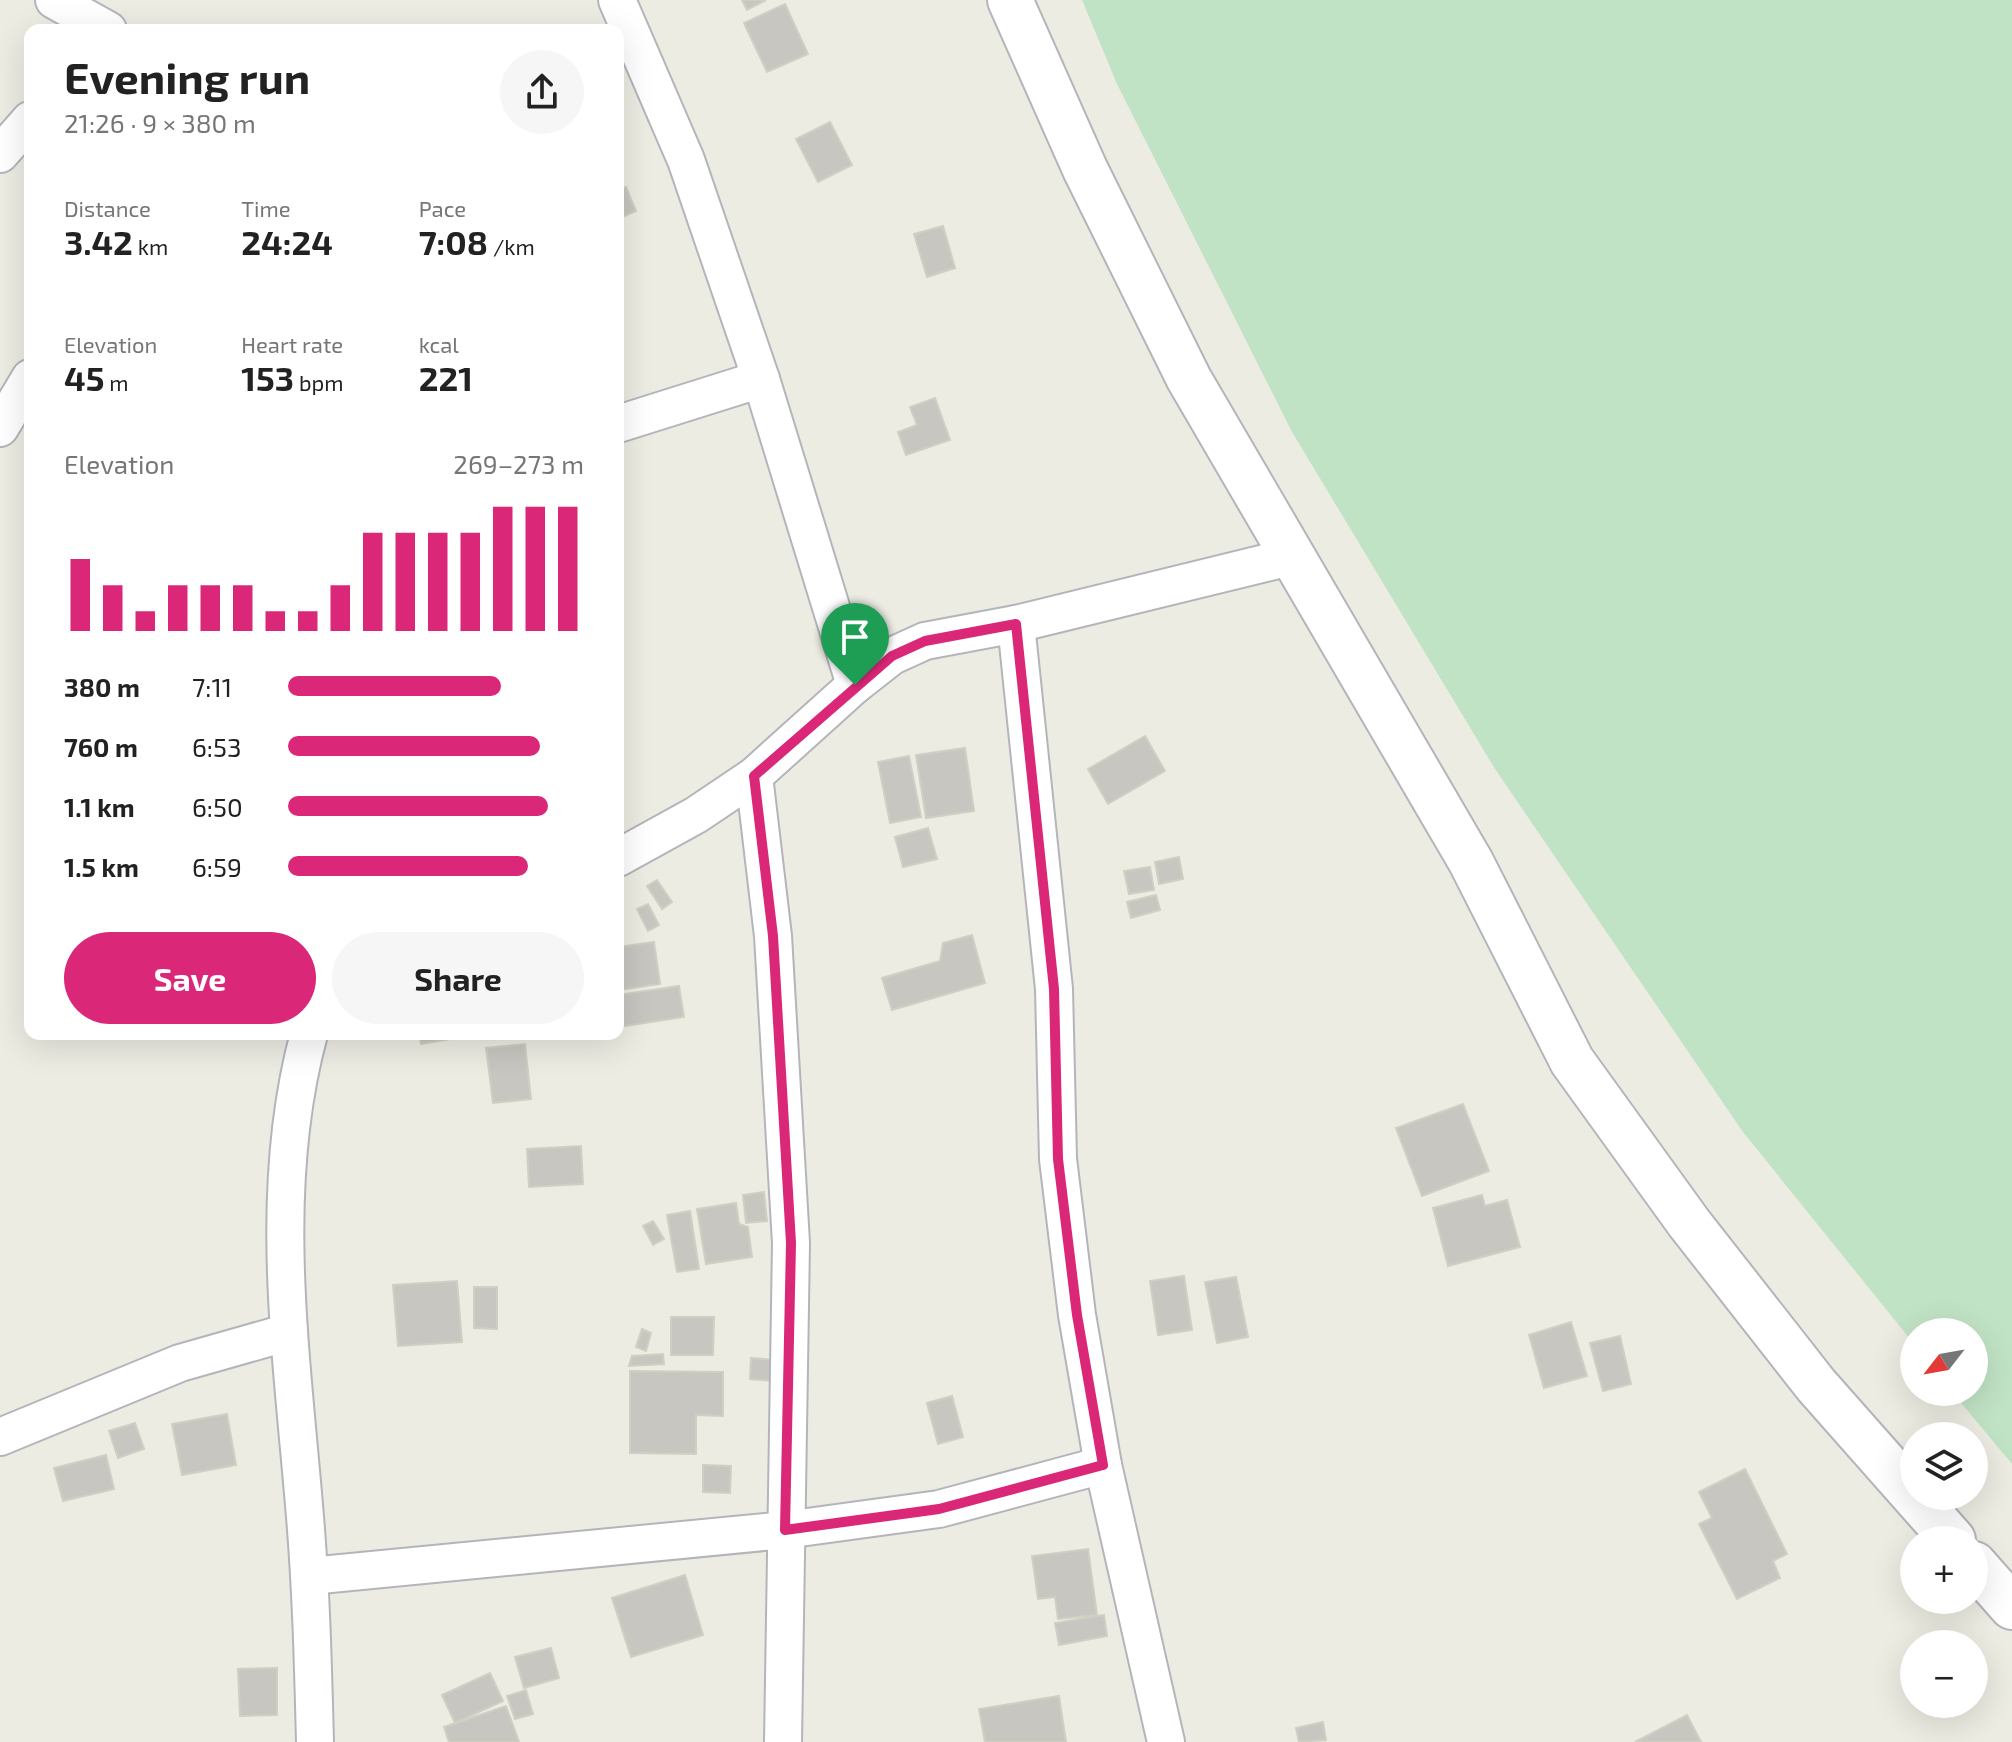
<!DOCTYPE html>
<meta charset="utf-8">
<style>
:root{--surface:#fff;--page:#f6f6f6;--text:#222;--muted:#767676;--accent:#db2777}
body{margin:0;font-family:"Exo 2",sans-serif;background:var(--page);color:var(--text);height:100vh;display:flex;flex-direction:column;font-size:30px;white-space:nowrap}
*{box-sizing:border-box;margin:0}
p{font-size:26px;color:var(--muted)}
.icon{flex:none;width:44px;height:44px;fill:none;stroke:currentColor;stroke-width:2;stroke-linecap:round;stroke-linejoin:round}
.map{position:relative;flex:1;overflow:hidden}
.sheet{position:absolute;left:24px;top:24px;width:600px;height:1016px;display:flex;flex-direction:column;background:var(--surface);border-radius:16px;box-shadow:0 8px 32px #0002}
.sheet>*{flex:none}
.needle{width:52px;rotate:239deg}
.controls{position:absolute;left:1900px;top:1318px;display:grid;gap:16px}
.controls a{display:grid;place-items:center;width:88px;height:88px;border-radius:50%;background:var(--surface);box-shadow:0 8px 32px #0002;font-size:40px}
.pin{position:absolute;display:grid;place-items:center;width:68px;height:68px;color:#fff;margin:-82px -34px;border-radius:50% 50% 50% 0;rotate:-45deg;box-shadow:0 0 8px #0007}
.pin .icon{rotate:45deg}
.round{display:grid;place-items:center;flex:none;width:84px;height:84px;border-radius:42px;background:var(--page)}
.head{display:flex;align-items:center;justify-content:space-between;height:136px;padding:0 40px}
h1{font-size:44px;font-weight:700;line-height:60px}
.metrics{display:grid;grid-template-columns:repeat(3,1fr);gap:12px;height:136px;padding:8px 40px}
.metrics div{display:grid;align-content:center}
.metrics b{font-size:34px;font-weight:700}
.metrics small{font-size:22px;font-weight:400}
.metrics p{font-size:22px}
.chart{height:224px;padding:16px 40px}
.chart p{display:flex;justify-content:space-between}
.chart svg{width:100%;height:144px;margin-top:8px;stroke:var(--accent);stroke-width:6}
.primary-button{display:flex;gap:16px;margin-top:auto;padding:16px 40px}
.primary-button a{flex:1;height:92px;border-radius:48px;background:var(--accent);color:#fff;font-size:32px;font-weight:700;line-height:92px;text-align:center}
.primary-button a+a{background:var(--page);color:var(--text)}
ul{padding:0 40px;list-style:none;font-size:26px}
li{display:grid;grid-template-columns:128px 96px 1fr;align-items:center;height:60px}
li i{height:20px;border-radius:10px;background:var(--accent)}
.map>svg:first-child{display:block}
.green{fill:#c1e3c5}
.building{fill:#c8c6c0;stroke:#d1cfc2;stroke-width:2}
.lines{fill:none;stroke-linecap:round;stroke-linejoin:round}
.minor-casing{stroke:#b4b5ba;stroke-width:40}
.tertiary-casing{stroke:#b4b5ba;stroke-width:48}
.minor{stroke:#fff;stroke-width:36}
.tertiary{stroke:#fff;stroke-width:44}
.route-casing{stroke:#fff;stroke-width:16}
.route{stroke:#db2777;stroke-width:10}
</style>
<div class="map">
<svg width="2012" height="1742" viewBox="0 0 2012 1742">
<rect width="100%" height="100%" fill="#edece3"/>
<polygon class="green" points="1082,0 2012,0 2012,1464 1952,1392 1974,1392 1974,1332 1914,1332 1914,1344 1743,1132 1495,769 1292,432 1117,84"/>
<g class="building">
<polygon points="742,0 766,0 747,10"/>
<polygon points="785,4 808,54 767,72 744,23"/>
<polygon points="830,122 852,165 818,182 796,139"/>
<polygon points="626,187 636,211 618,219 618,190"/>
<polygon points="943,226 955,268 927,277 914,234"/>
<polygon points="935,398 950,440 906,455 898,432 917,425 910,407"/>
<polygon points="1145,736 1165,771 1108,804 1088,769"/>
<polygon points="965,748 974,811 926,818 916,755"/>
<polygon points="909,756 921,817 890,823 878,762"/>
<polygon points="928,828 937,859 903,867 895,837"/>
<polygon points="1179,857 1183,879 1159,884 1155,862"/>
<polygon points="1150,867 1154,890 1129,894 1124,871"/>
<polygon points="657,880 672,902 662,909 647,886"/>
<polygon points="1156,895 1160,910 1131,918 1127,902"/>
<polygon points="648,904 659,925 648,931 637,909"/>
<polygon points="972,935 985,983 892,1010 882,978 940,961 943,943"/>
<polygon points="654,942 660,984 618,990 618,947"/>
<polygon points="679,986 684,1017 618,1027 618,995"/>
<polygon points="419,1034 455,1034 456,1038 421,1044"/>
<polygon points="525,1044 531,1099 493,1103 486,1048"/>
<polygon points="1463,1104 1489,1171 1422,1196 1396,1128"/>
<polygon points="581,1146 583,1184 529,1187 527,1149"/>
<polygon points="764,1192 767,1221 746,1223 743,1195"/>
<polygon points="1482,1195 1485,1206 1507,1200 1520,1247 1448,1266 1433,1208"/>
<polygon points="736,1203 739,1224 748,1227 752,1257 706,1264 697,1209"/>
<polygon points="690,1211 699,1269 677,1272 667,1215"/>
<polygon points="653,1221 664,1239 653,1245 643,1226"/>
<polygon points="1184,1276 1192,1330 1158,1335 1150,1281"/>
<polygon points="1236,1277 1248,1337 1217,1343 1205,1282"/>
<polygon points="457,1281 462,1342 398,1346 393,1285"/>
<polygon points="474,1287 497,1287 497,1329 474,1328"/>
<polygon points="671,1317 714,1317 713,1355 671,1355"/>
<polygon points="1571,1322 1587,1376 1544,1388 1529,1335"/>
<polygon points="642,1329 651,1333 646,1351 636,1347"/>
<polygon points="1620,1336 1631,1384 1603,1391 1590,1343"/>
<polygon points="663,1354 664,1364 629,1366 632,1356"/>
<polygon points="751,1358 786,1361 785,1382 750,1379"/>
<polygon points="630,1371 723,1372 723,1416 696,1415 696,1454 630,1453"/>
<polygon points="952,1396 963,1437 938,1444 927,1403"/>
<polygon points="227,1414 236,1465 182,1475 172,1424"/>
<polygon points="135,1423 144,1449 118,1458 109,1431"/>
<polygon points="106,1455 114,1489 63,1501 54,1468"/>
<polygon points="703,1465 731,1466 730,1493 703,1492"/>
<polygon points="1745,1469 1787,1554 1773,1561 1780,1578 1737,1599 1699,1524 1712,1518 1699,1492"/>
<polygon points="1088,1549 1097,1615 1058,1619 1055,1597 1038,1599 1032,1556"/>
<polygon points="685,1575 703,1635 631,1657 612,1598"/>
<polygon points="1104,1615 1107,1636 1059,1645 1055,1623"/>
<polygon points="551,1648 559,1678 524,1688 515,1657"/>
<polygon points="277,1668 277,1715 240,1716 238,1669"/>
<polygon points="490,1673 503,1701 455,1723 442,1695"/>
<polygon points="526,1690 533,1714 515,1719 507,1696"/>
<polygon points="1059,1696 1066,1742 985,1742 979,1709"/>
<polygon points="506,1706 519,1742 449,1742 444,1727"/>
<polygon points="1687,1715 1701,1742 1635,1742"/>
<polygon points="1323,1722 1326,1740 1299,1742 1296,1728"/>
</g>
<g class="lines">
<defs>
<g id="minor">
<polyline points="54,0 108,30"/>
<polyline points="617,0 686,160 761,379"/>
<polyline points="0,154 30,120"/>
<polyline points="618,424 761,379 855,685"/>
<polyline points="0,428 30,378"/>
<polyline points="1016,624 1054,989 1058,1159 1077,1315 1103,1465 1166,1742"/>
<polyline points="754,776 773,936 791,1243 783,1742"/>
<polyline points="618,858 696,815 754,776 855,685 892,656 925,641 1016,624 1294,556"/>
<path d="M309,1034C267,1187 291,1350 304,1505C311,1584 313,1663 315,1742"/>
<polyline points="0,1437 180,1363 289,1332"/>
<polyline points="310,1576 785,1530 939,1509 1103,1465"/>
</g>
<g id="tertiary">
<polyline points="1010,0 1085,169 1189,379 1471,862 1572,1061 1689,1223 1816,1385 1953,1540"/>
<polyline points="1974,1564 2012,1607"/>
</g>
</defs>
<use href="#minor" class="minor-casing"/>
<use href="#tertiary" class="tertiary-casing"/>
<use href="#minor" class="minor"/>
<use href="#tertiary" class="tertiary"/>
</g>
<g class="lines">
<defs>
<polygon id="route" points="1016,624 1054,989 1058,1159 1077,1315 1103,1465 939,1509 785,1530 791,1243 773,936 754,776 892,656 925,641"/>
</defs>
<use href="#route" class="route-casing"/>
<use href="#route" class="route"/>
</g>
</svg>
<div class="controls">
<a><svg class="needle" viewBox="-14 -14 28 28"><path d="M0-13l5 13h-10z" fill="#e53935"/><path d="M0 13l5-13h-10z" fill="#767676"/></svg></a>
<a><svg class="icon" aria-label="layers" viewBox="0 0 24 24"><path d="M12 4l9 5-9 5-9-5zM3 14l9 5 9-5"/></svg></a>
<a>+</a>
<a>−</a>
</div>
<div class="pin" style="left:855px;top:685px;background:#1e9e55"><svg class="icon" aria-label="arrive" viewBox="0 0 24 24"><path d="M6 21V4h12l-3 4 3 4H6"/></svg></div>
<section class="sheet">
<div class="head"><div><h1>Evening run</h1><p>21:26 · 9 × 380 m</p></div><a class="round"><svg class="icon" aria-label="share" viewBox="0 0 24 24"><path d="M12 15V3M7 8l5-5 5 5M5 13v7h14v-7"/></svg></a></div>
<div class="metrics">
<div><p>Distance</p><b>3.42<small> km</small></b></div>
<div><p>Time</p><b>24:24</b></div>
<div><p>Pace</p><b>7:08<small> /km</small></b></div>
</div>
<div class="metrics">
<div><p>Elevation</p><b>45<small> m</small></b></div>
<div><p>Heart rate</p><b>153<small> bpm</small></b></div>
<div><p>kcal</p><b>221</b></div>
</div>
<div class="chart"><p><span>Elevation</span>269–273 m</p>
<svg viewBox="0 0 160 44" preserveAspectRatio="none"><path d="M5 44V22M15 44V30M25 44V38M35 44V30M45 44V30M55 44V30M65 44V38M75 44V38M85 44V30M95 44V14M105 44V14M115 44V14M125 44V14M135 44V6M145 44V6M155 44V6"/></svg>
</div>
<ul>
<li><b>380 m</b>7:11<i style="width:72%"></i></li>
<li><b>760 m</b>6:53<i style="width:85%"></i></li>
<li><b>1.1 km</b>6:50<i style="width:88%"></i></li>
<li><b>1.5 km</b>6:59<i style="width:81%"></i></li>
</ul>
<div class="primary-button"><a>Save</a><a>Share</a></div>
</section>
</div>
